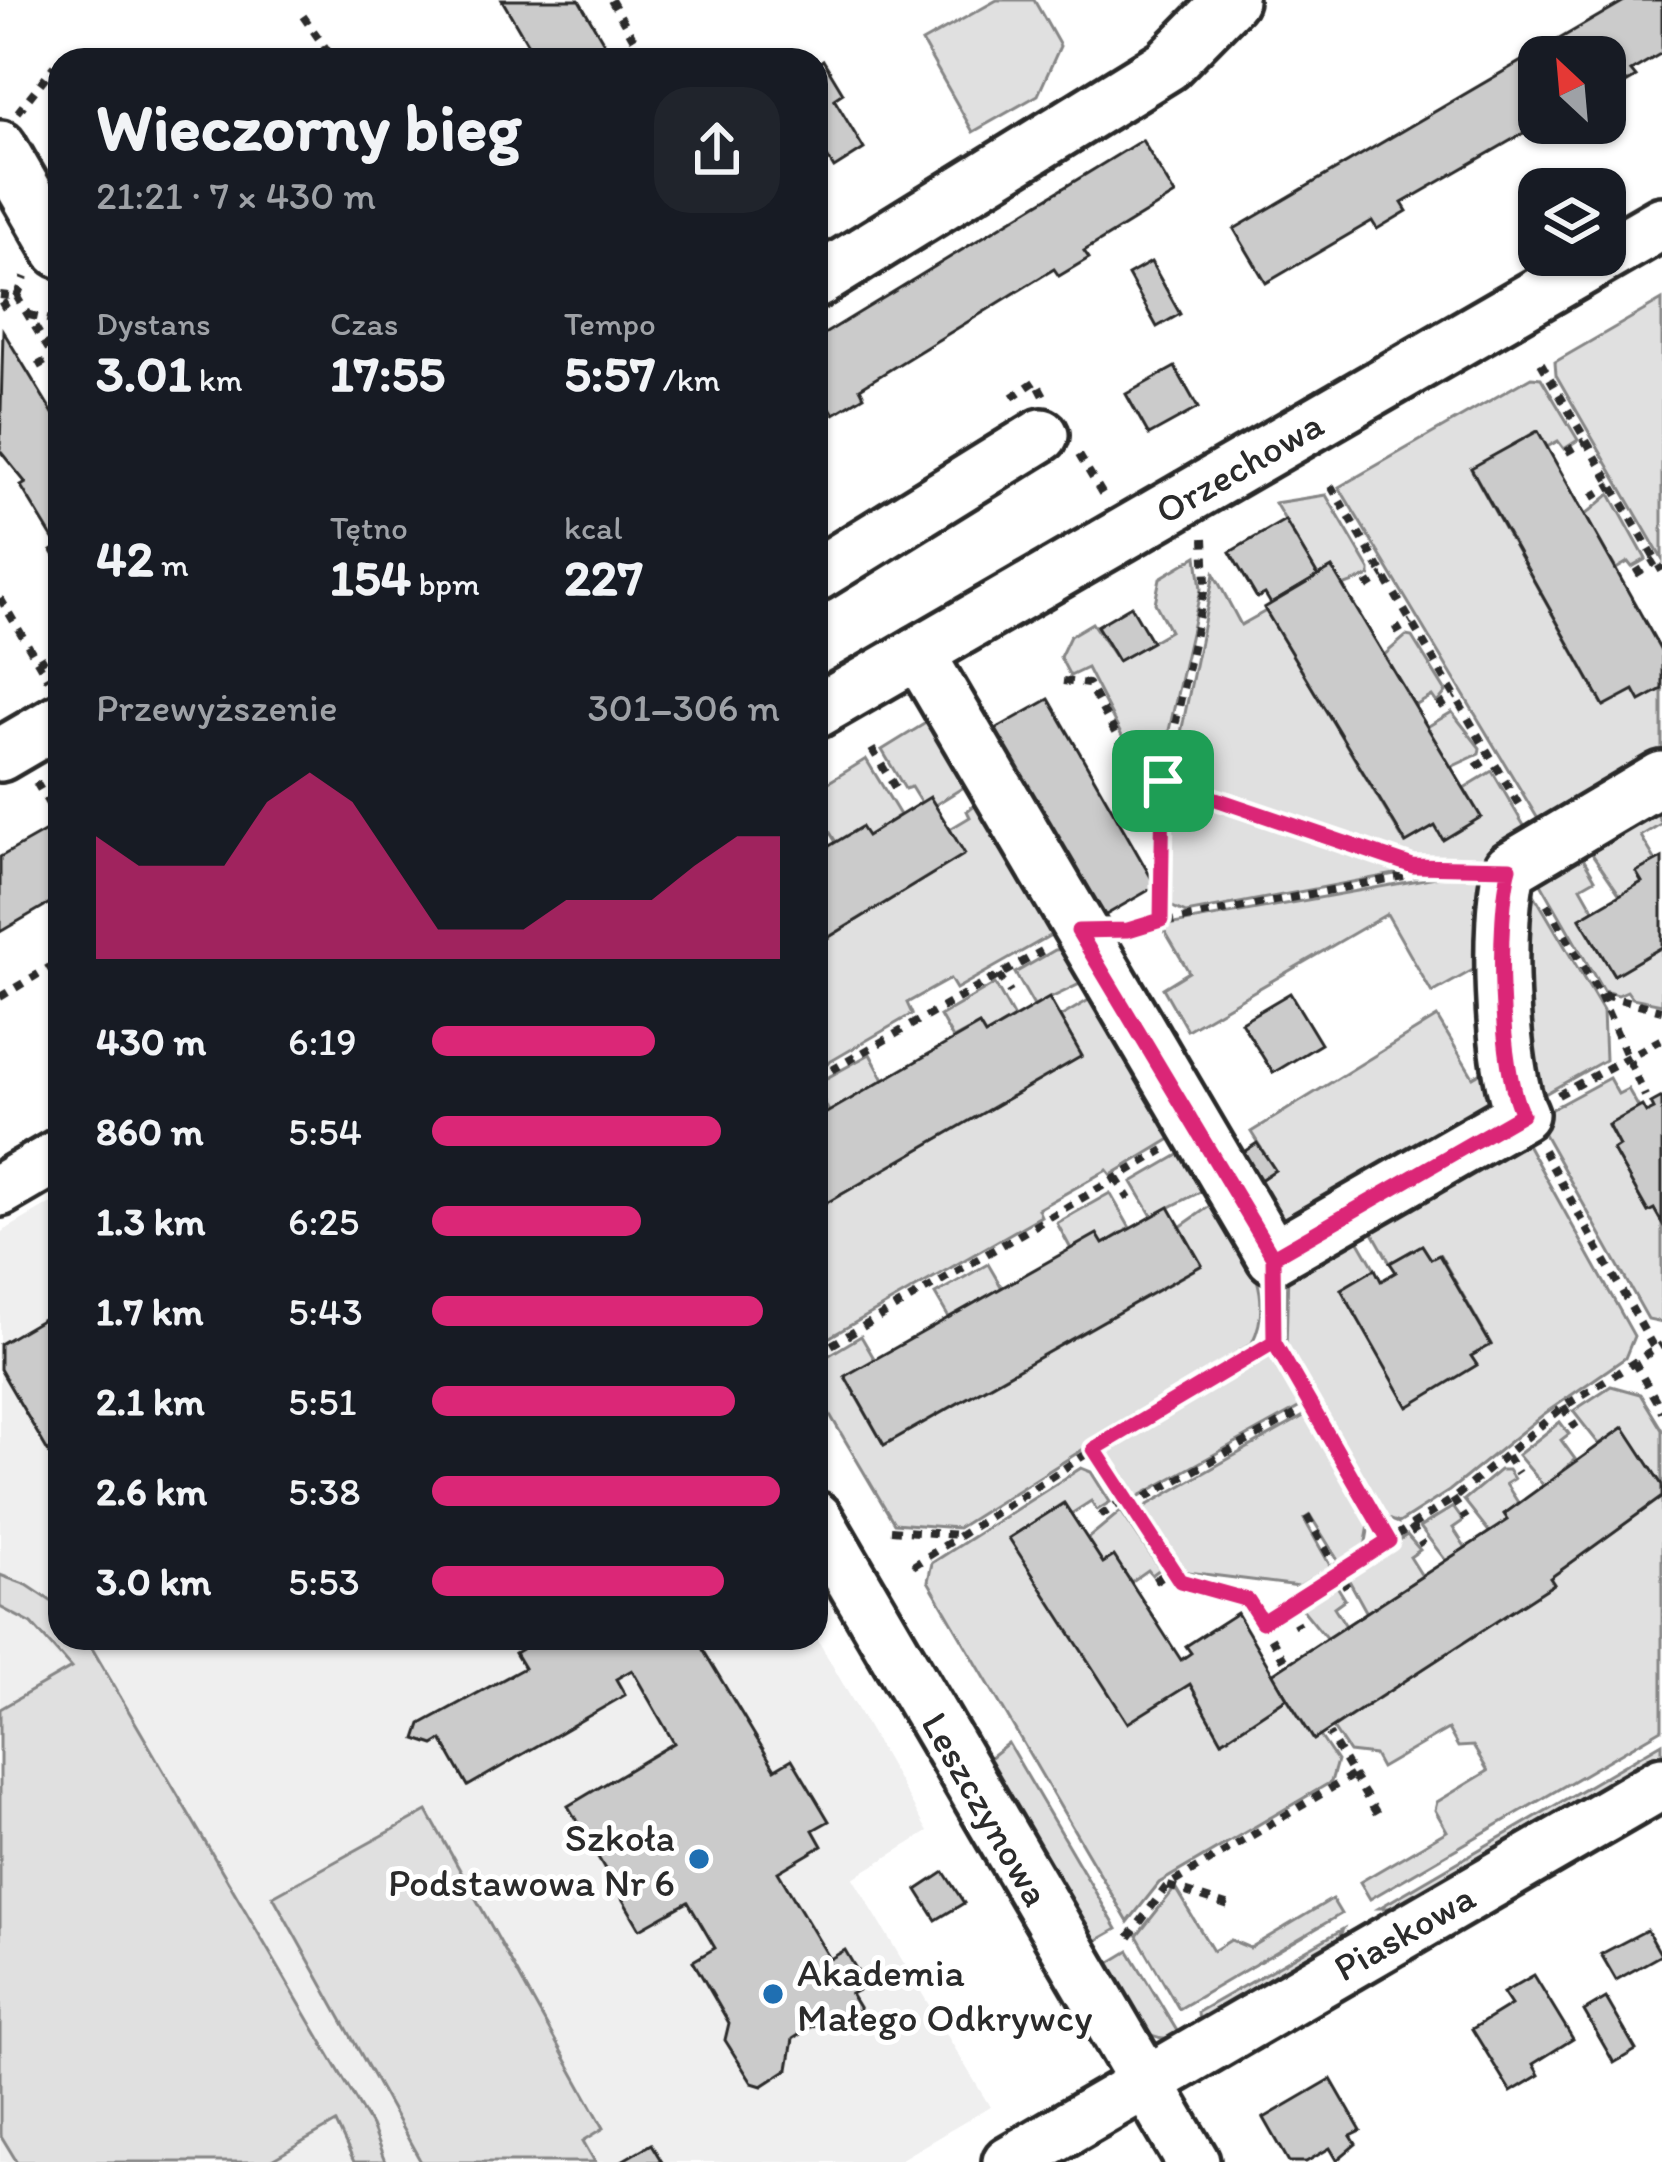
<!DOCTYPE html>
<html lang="pl">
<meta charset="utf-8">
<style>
:root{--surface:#171b24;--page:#20242c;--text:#f1f3f6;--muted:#9ea1a6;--accent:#db2777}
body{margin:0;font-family:Itim,sans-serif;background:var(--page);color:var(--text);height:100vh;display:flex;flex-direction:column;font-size:45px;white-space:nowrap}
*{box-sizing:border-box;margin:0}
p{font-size:39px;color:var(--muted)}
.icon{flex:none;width:66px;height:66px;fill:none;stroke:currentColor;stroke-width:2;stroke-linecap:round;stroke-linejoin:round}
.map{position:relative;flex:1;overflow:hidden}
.side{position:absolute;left:48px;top:48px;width:780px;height:1602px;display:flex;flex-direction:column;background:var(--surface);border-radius:36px;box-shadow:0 3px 9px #0004}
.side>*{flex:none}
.needle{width:78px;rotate:334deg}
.buttons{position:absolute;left:1518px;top:36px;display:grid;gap:24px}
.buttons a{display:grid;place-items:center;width:108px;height:108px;border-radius:24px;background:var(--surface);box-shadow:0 3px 9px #0004;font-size:60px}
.pin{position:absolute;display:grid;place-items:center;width:102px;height:102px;color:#fff;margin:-51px;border-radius:24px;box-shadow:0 6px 18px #0006}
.round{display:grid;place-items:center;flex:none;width:126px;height:126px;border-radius:36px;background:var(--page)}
.overview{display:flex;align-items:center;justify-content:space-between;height:204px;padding:0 48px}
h1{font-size:66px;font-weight:800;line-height:90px}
.metrics{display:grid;grid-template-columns:repeat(3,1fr);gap:18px;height:204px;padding:12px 48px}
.metrics div{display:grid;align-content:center}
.metrics b{font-size:51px;font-weight:800}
.metrics small{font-size:33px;font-weight:400}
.metrics p{font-size:33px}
.chart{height:336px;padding:24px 48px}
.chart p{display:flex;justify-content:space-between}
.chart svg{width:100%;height:216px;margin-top:12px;fill:var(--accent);opacity:.7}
ul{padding:0 48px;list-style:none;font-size:39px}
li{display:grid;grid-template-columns:192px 144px 1fr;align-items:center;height:90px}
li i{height:30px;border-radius:15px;background:var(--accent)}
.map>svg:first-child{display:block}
.built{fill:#efefef}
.green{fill:#e0e0e0;stroke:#868686;stroke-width:3}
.building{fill:#cbcbcb;stroke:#2b2b2b;stroke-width:3}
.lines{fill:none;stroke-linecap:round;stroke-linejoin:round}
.minor-casing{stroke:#2b2b2b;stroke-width:60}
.path{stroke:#2b2b2b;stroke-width:8;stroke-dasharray:9 9;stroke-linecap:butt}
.minor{stroke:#fff;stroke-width:51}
.route-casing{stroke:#fff;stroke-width:24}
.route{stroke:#db2777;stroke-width:15}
.poi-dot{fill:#1f6fb2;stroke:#fff;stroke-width:4.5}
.labels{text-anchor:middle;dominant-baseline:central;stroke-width:10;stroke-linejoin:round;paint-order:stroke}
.street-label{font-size:39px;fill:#2b2b2b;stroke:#fff}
.poi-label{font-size:39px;fill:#2b2b2b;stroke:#fff;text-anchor:end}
</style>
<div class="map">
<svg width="1662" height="2162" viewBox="0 0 1662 2162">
<rect width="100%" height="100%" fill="#fff"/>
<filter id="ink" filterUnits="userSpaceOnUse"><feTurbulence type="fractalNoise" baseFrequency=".00833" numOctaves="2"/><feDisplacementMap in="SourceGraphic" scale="24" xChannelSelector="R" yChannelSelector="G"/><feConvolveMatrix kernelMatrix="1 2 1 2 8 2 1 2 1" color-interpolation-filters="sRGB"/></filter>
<g filter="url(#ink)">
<polygon class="built" points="60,1198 60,1638 816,1637 928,1832 853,1878 990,2107 896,2162 0,2162 0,1233"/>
<g class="green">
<polygon points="997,0 1034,0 1060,46 1038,95 973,132 922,42"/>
<polygon points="1662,300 1662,559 1556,375 1555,362"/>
<polygon points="1531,377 1541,378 1578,440 1564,449 1558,441 1547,447 1537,431 1471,469 1603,705 1634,690 1640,700 1662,689 1662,765 1547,834 1339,487"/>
<polygon points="1610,494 1646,559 1632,567 1628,562 1616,569 1585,515"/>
<polygon points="1326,495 1370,570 1370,576 1343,586 1332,568 1318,576 1275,503"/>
<polygon points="1197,556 1201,589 1160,770 1130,752 1087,668 1070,676 1060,657 1070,636 1092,623 1118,661 1170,631 1155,603 1160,578"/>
<polygon points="1214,574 1241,625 1266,611 1405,843 1435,826 1481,817 1464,788 1492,771 1526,829 1522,849 1486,864 1395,856 1172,776"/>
<polygon points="1406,636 1412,637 1446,692 1437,703 1432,696 1415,706 1384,655"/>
<polygon points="1452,712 1480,748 1479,754 1451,767 1427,727"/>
<polygon points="937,716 975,780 935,805 921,803 911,787 905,789 882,750"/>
<polygon points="866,759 900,815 867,836 836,842 816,810 816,790"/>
<polygon points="1175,791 1411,871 1186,913 1166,904 1168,796"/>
<polygon points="983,798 1057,923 1051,935 956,989 950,979 907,1003 912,1014 816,1070 816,945 964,854 950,829 970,817 967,811"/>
<polygon points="1651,804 1662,823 1641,836 1656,861 1637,872 1642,882 1620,895 1584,842"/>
<polygon points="1578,850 1595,879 1581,887 1594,910 1580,919 1614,975 1662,947 1662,1004 1632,998 1627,991 1618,995 1603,991 1534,871"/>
<polygon points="1458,873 1489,875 1491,960 1432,993 1387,914 1187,1030 1163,988 1189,972 1162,926"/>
<polygon points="1525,879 1603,1011 1605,1060 1534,1100 1519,890"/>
<polygon points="1072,948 1090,979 1034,1006 1015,973 1055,950"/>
<polygon points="995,984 1014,1018 985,1035 979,1025 953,1039 940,1016"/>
<polygon points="1099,994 1174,1137 1111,1175 1107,1170 1038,1209 1041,1216 816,1345 816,1209 1081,1056 1060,1017"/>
<polygon points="1437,1017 1473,1077 1499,1062 1500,1098 1275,1236 1245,1190 1275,1170 1251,1132"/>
<polygon points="870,1054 884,1080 829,1112 816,1084"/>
<polygon points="1609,1078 1618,1094 1628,1089 1639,1108 1608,1126 1619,1146 1613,1150 1648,1212 1654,1209 1662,1223 1662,1322 1648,1319 1535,1118"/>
<polygon points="1518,1128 1634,1336 1625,1358 1544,1414 1449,1491 1399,1523 1383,1517 1286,1350 1288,1269 1350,1226 1375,1269 1341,1289 1408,1406 1476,1364 1471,1356 1491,1344 1440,1255 1431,1259 1422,1245 1390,1263 1364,1217"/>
<polygon points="1187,1150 1208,1188 1152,1216 1132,1182"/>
<polygon points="1110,1193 1130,1228 1103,1244 1071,1249 1057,1223"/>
<path d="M1217,1201C1242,1246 1278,1291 1252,1343L958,1528L894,1523L816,1391V1363L861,1336L875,1360L845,1377L884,1445L1201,1266L1180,1227Z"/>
<polygon points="988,1264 1002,1288 949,1318 935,1294"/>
<polygon points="1260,1354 1276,1355 1300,1407 1134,1499 1105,1453"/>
<polygon points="1611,1386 1640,1394 1662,1430 1662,1485 1624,1428 1599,1444 1573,1411"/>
<polygon points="1309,1413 1370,1520 1365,1547 1339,1562 1310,1515 1304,1519 1331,1567 1299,1586 1180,1571 1144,1507"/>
<polygon points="1560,1422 1569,1434 1561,1440 1575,1459 1545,1487 1518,1455"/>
<polygon points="1081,1468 1091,1472 1110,1502 1097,1510 1091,1501 1071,1514 1063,1503 1010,1538 1128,1722 1190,1684 1222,1740 1287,1698 1313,1739 1320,1736 1337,1761 1331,1782 1159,1883 1128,1922 928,1581 932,1563"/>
<polygon points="1500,1470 1508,1470 1514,1479 1506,1484 1519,1504 1505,1513 1508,1520 1490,1533 1464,1500"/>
<polygon points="1662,1497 1662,1729 1370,1899 1360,1882 1447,1831 1435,1810 1437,1802 1488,1771 1473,1746 1458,1747 1448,1729 1381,1768 1374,1755 1349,1752 1333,1728 1553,1584 1550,1578"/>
<polygon points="1453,1507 1463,1521 1453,1528 1466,1548 1446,1561 1420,1527"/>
<polygon points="1121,1511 1160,1569 1152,1575 1148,1570 1131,1582 1113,1557 1103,1563 1087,1539"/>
<polygon points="1407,1535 1420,1550 1410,1557 1422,1576 1367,1613 1346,1575"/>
<polygon points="0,1575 27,1585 60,1607 60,1638 86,1638 371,2126 385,2162 354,2162 336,2123 268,2162 17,2162 0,2134 0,1709 71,1668 32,1624 0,1607"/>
<polygon points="1335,1583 1345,1599 1334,1607 1346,1626 1327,1639 1300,1606"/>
<polygon points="1008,1743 1117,1929 1087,1946 985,1761"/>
<polygon points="1662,1743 1662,1756 1401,1908 1379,1908"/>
<polygon points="427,1811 604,2128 583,2141 595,2162 421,2162 273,1896"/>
<polygon points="1175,1888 1213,1951 1231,1940 1250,1948 1332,1899 1341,1914 1179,2009 1137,1936"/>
<polygon points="1343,1929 1335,1945 1199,2025 1198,2012"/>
<path d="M1129,1951L1180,2036C1138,2050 1119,1997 1101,1968Z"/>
</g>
<g class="building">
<polygon points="502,0 579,0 614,60 537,60"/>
<polygon points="1626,0 1662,0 1662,53 1631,71 1636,77 1605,95 1605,57 1539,57 1541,123 1402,203 1407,211 1377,229 1372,221 1266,283 1234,229"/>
<polygon points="823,60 843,93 834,99 864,149 834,168 828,158 816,165 816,65"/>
<polygon points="1142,140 1175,195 1084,251 1089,258 1059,276 1054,269 860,388 864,396 834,414 829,406 816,413 816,339"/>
<polygon points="1151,262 1180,314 1157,327 1128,275"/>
<polygon points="3,331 60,425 60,565 52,551 58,547 21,486 26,483 0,451"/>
<polygon points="1175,367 1198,408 1149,435 1126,394"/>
<polygon points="1538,431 1662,652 1662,689 1640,701 1634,690 1604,706 1471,468"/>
<polygon points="1285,520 1318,576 1271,604 1265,594 1257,598 1230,552"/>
<polygon points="1332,568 1481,817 1443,840 1435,826 1406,843 1264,608"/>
<polygon points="1131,606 1152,642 1118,661 1097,626"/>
<polygon points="1049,699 1156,886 1099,919 992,731"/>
<polygon points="930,797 965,854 816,945 816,854 861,827 867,836"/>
<polygon points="60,823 60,897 0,932 0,857"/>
<polygon points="1662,858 1662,947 1614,975 1580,918 1642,882 1636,872"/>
<polygon points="1290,993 1321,1044 1273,1073 1241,1022"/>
<polygon points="1049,998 1082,1056 816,1209 816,1119 979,1025 985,1035"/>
<polygon points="1662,1097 1662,1223 1654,1209 1648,1212 1613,1150 1619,1146 1608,1125 1642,1106 1646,1113 1654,1109 1651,1103"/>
<polygon points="1257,1143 1275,1170 1245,1190 1227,1163"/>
<polygon points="1169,1207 1202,1265 884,1445 845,1376 1097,1234 1103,1244"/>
<polygon points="1422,1245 1431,1259 1439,1255 1491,1345 1471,1356 1477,1365 1408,1407 1341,1289 1375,1269 1381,1281 1396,1272 1390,1263"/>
<polygon points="60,1309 60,1472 0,1369 0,1344"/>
<polygon points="1624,1427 1662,1485 1662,1497 1550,1578 1554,1584 1314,1740 1272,1674 1508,1520 1504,1514"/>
<polygon points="1064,1503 1103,1563 1114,1556 1181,1660 1191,1653 1186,1646 1237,1613 1287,1698 1222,1741 1190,1684 1128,1723 1009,1538"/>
<polygon points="540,1638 696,1638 775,1769 792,1759 829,1821 813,1830 822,1846 778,1872 830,1959 845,1950 866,1986 851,1994 860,2009 826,2029 814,2025 793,2039 788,2069 762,2086 752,2083 725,2040 729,2023 693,1961 715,1948 688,1902 640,1929 568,1806 674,1743 632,1670 616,1679 625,1695 468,1786 442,1740 434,1745 416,1739 421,1724 524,1668 515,1653"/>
<polygon points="944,1872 964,1903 936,1920 917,1890"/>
<polygon points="1647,1930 1661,1955 1616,1980 1601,1954"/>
<polygon points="1534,1975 1573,2039 1533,2064 1539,2075 1511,2092 1472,2029 1511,2005 1503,1993"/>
<polygon points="1606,1998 1636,2050 1614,2063 1584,2011"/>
<polygon points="1331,2079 1361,2131 1351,2136 1356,2144 1337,2160 1330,2148 1306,2162 1289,2162 1264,2118"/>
<polygon points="651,2144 662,2162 620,2162"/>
</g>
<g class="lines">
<defs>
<g id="minor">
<polyline points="0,147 60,251"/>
<polyline points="816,282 1167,65 1231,0"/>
<polyline points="816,575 1042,435"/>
<path d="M918,653L1273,1257L1522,1114C1500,1070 1496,916 1510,868L1662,778"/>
<polyline points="816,712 1662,223"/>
<polyline points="0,755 60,720"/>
<polyline points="0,1190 60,1155"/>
<polyline points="816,1518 1193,2162"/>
<polyline points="1009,2162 1662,1783"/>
</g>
</defs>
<use href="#minor" class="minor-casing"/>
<g class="path">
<polyline points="611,0 646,60"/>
<polyline points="303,16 334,60"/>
<polyline points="18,112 54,66"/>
<polyline points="0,295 17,297 25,277"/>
<polyline points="0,307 17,297 60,368"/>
<polyline points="29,315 60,322"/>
<polyline points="1541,363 1662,571"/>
<polyline points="37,366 53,357"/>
<polyline points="1012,397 1036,381 1044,396"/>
<polyline points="1566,452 1585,441"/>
<polyline points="1079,455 1103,495"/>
<polyline points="1331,486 1522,810"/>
<polyline points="1592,497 1612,485"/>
<polyline points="1635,574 1656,561"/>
<polyline points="1366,587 1384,576"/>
<polyline points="0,598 48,679"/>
<polyline points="1394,632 1411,622"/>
<polyline points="38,662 60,649"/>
<polyline points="1063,681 1088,684 1128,756 1163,781 1366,854 1413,866 1466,869"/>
<polyline points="1438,707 1455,696"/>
<polyline points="872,749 899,794"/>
<polyline points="1476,767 1491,757"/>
<polyline points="36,782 53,811"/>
<polyline points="816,828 821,836"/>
<polyline points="1547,904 1599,994 1662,1010"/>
<polyline points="1161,920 1163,781 1206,583 1204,538"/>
<polyline points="1130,929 1440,869"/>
<polyline points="999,975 1010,993"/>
<polyline points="1600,995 1645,1096"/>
<polyline points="0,997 60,961"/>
<polyline points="816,1079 1042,951"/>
<polyline points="1558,1095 1662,1039"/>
<polyline points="1543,1150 1655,1350"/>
<polyline points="1116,1178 1129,1199"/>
<polyline points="1274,1342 1389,1541"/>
<polyline points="816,1354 1164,1150"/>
<polyline points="1634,1362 1662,1411"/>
<polyline points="1563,1407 1576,1428"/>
<polyline points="1094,1449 1180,1581 1248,1600 1262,1622 1453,1499 1563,1407 1662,1345"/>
<polyline points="1507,1456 1518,1473"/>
<polyline points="1453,1499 1466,1519"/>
<polyline points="1130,1506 1311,1406"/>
<polyline points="1100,1516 1125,1499"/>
<polyline points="1307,1516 1349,1591"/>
<polyline points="1411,1526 1423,1545"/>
<polyline points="891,1530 960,1535"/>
<polyline points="913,1566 1094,1449 1274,1342 1274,1295"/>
<polyline points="1154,1581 1172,1570"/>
<polyline points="1287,1606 1298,1626"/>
<polyline points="1262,1622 1284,1660"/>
<polyline points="1353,1775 1379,1817"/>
<polyline points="1168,1886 1229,1906"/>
<polyline points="1129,1937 1167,1886 1353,1775 1329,1734"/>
</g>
<use href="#minor" class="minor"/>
</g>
</g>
<g class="lines" filter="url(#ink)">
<defs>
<path id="route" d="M1163,781L1161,920L1128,930L1078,931L1273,1257L1274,1342L1094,1449L1180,1581L1248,1600L1262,1622L1389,1541L1274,1342L1273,1257L1522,1114C1499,1070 1496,917 1510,868L1413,866L1163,781"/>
</defs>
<use href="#route" class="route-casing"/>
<use href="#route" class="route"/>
</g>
<g class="poi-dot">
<circle cx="699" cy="1859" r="12"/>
<circle cx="773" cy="1994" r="12"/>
</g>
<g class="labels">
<g class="street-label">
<text transform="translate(1239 467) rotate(-30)">Orzechowa</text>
<text transform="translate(986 1809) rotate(60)">Leszczynowa</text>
<text transform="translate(1404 1932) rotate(-30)">Piaskowa</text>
</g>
<g class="poi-label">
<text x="675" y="1837">Szkoła<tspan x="675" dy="45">Podstawowa Nr 6</tspan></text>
<text x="797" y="1972" text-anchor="start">Akademia<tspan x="797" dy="45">Małego Odkrywcy</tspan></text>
</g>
</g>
</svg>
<div class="buttons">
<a><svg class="needle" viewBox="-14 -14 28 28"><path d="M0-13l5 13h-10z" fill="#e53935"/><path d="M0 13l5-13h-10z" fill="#9ea1a6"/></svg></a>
<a><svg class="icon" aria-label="layers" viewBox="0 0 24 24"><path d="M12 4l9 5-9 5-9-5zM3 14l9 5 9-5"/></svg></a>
</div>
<div class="pin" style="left:1163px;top:781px;background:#1e9e55"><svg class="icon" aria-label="arrive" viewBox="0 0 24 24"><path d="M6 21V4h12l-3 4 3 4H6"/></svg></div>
<section class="side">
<div class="overview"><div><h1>Wieczorny bieg</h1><p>21:21 · 7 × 430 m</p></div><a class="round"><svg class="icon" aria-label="share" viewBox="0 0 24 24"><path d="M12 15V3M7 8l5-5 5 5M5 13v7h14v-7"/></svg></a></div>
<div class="metrics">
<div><p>Dystans</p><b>3.01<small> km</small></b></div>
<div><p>Czas</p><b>17:55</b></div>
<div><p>Tempo</p><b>5:57<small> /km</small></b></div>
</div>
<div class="metrics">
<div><b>42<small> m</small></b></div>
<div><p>Tętno</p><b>154<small> bpm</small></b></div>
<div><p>kcal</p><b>227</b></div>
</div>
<div class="chart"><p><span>Przewyższenie</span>301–306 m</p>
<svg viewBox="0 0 160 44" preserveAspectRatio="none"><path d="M0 44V19L10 25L20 25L30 25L40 12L50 6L60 12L70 25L80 38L90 38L100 38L110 32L120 32L130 32L140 25L150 19L160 19V44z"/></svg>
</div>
<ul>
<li><b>430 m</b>6:19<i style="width:64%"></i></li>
<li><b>860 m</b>5:54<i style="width:83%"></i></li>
<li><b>1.3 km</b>6:25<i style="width:60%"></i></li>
<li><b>1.7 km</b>5:43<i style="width:95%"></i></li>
<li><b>2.1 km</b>5:51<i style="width:87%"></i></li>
<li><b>2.6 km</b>5:38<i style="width:100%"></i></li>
<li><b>3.0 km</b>5:53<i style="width:84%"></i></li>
</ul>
</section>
</div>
